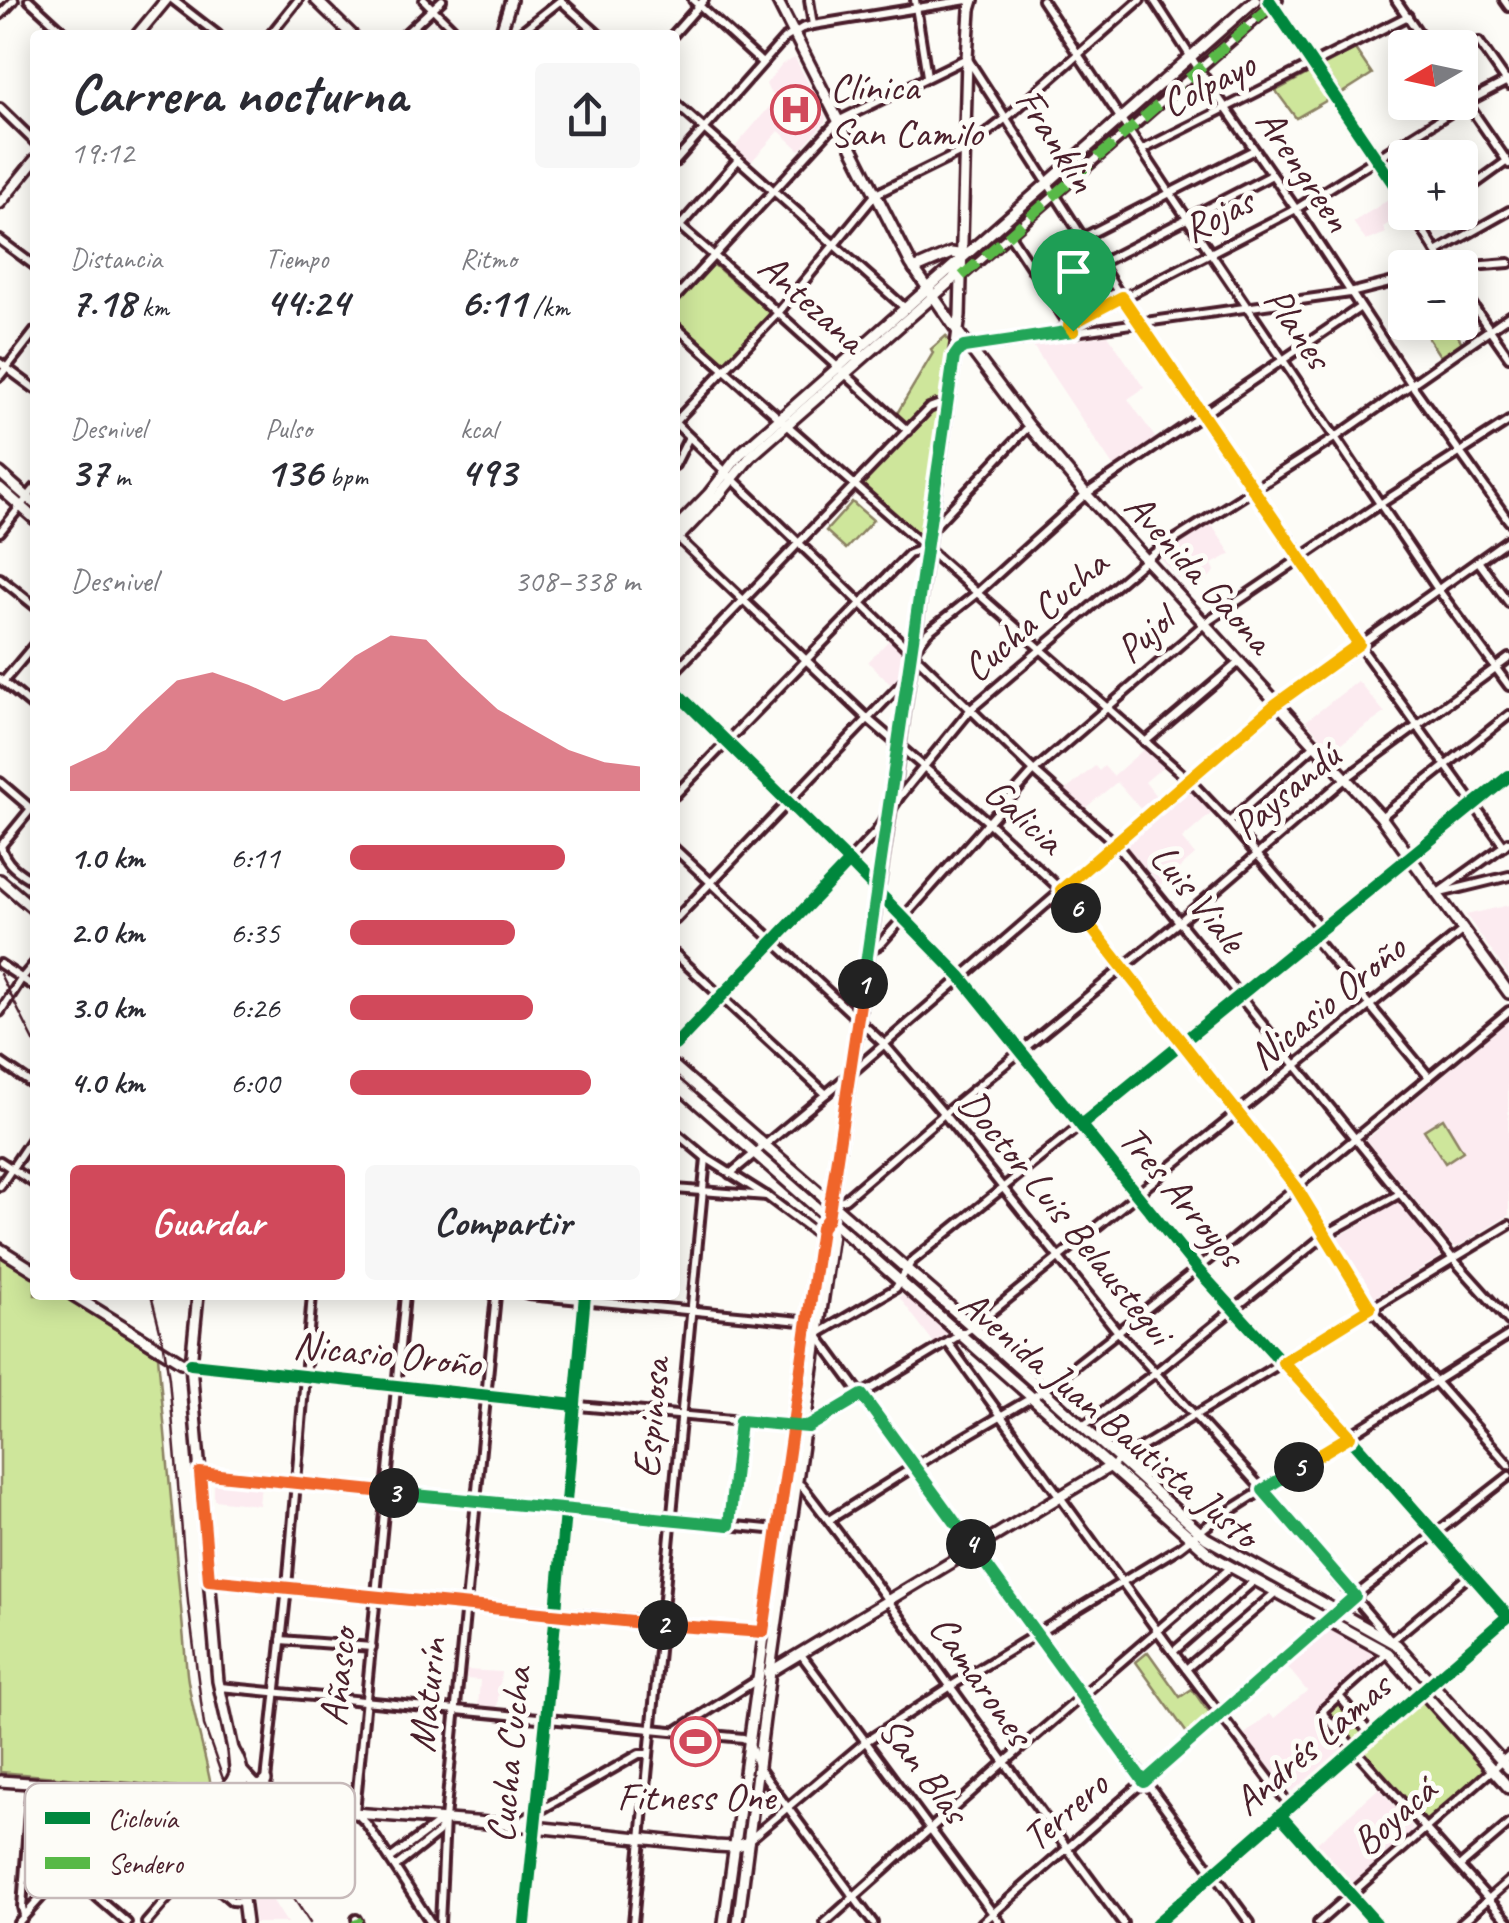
<!DOCTYPE html>
<html lang="es">
<meta charset="utf-8">
<style>
:root{--surface:#fff;--page:#f7f7f7;--text:#2b2b33;--muted:#7c7c81;--accent:#d1495b}
body{margin:0;font-family:Caveat,sans-serif;background:var(--page);color:var(--text);height:100vh;display:flex;flex-direction:column;font-size:38px;white-space:nowrap}
*{box-sizing:border-box;margin:0}
p{font-size:32px;color:var(--muted)}
.icon{flex:none;width:55px;height:55px;fill:none;stroke:currentColor;stroke-width:2;stroke-linecap:round;stroke-linejoin:round}
.map{position:relative;flex:1;overflow:hidden}
.details{position:absolute;left:30px;top:30px;width:650px;height:1270px;display:flex;flex-direction:column;background:var(--surface);border-radius:10px;box-shadow:0 5px 25px #0003}
.details>*{flex:none}
.needle{width:65px;rotate:261deg}
.buttons{position:absolute;left:1388px;top:30px;display:grid;gap:20px}
.buttons a{display:grid;place-items:center;width:90px;height:90px;border-radius:10px;background:var(--surface);box-shadow:0 5px 25px #0003;font-size:50px}
.pin{position:absolute;display:grid;place-items:center;width:85px;height:85px;color:#fff;margin:-102px -42px;border-radius:50% 50% 50% 0;rotate:-45deg;box-shadow:0 0 10px #0007}
.pin .icon{rotate:45deg}
.km{position:absolute;width:50px;height:50px;margin:-25px;border-radius:50%;background:#222;color:#fff;font-size:28px;line-height:50px;text-align:center}
.round{display:grid;place-items:center;flex:none;width:105px;height:105px;border-radius:10px;background:var(--page)}
.summary{display:flex;align-items:center;justify-content:space-between;height:170px;padding:0 40px}
h1{font-size:55px;font-weight:700;line-height:75px}
.figures{display:grid;grid-template-columns:repeat(3,1fr);gap:15px;height:170px;padding:10px 40px}
.figures div{display:grid;align-content:center}
.figures b{font-size:42px;font-weight:700}
.figures small{font-size:28px;font-weight:400}
.figures p{font-size:28px}
.chart{height:280px;padding:20px 40px}
.chart p{display:flex;justify-content:space-between}
.chart svg{width:100%;height:180px;margin-top:10px;fill:var(--accent);opacity:.7}
.cta{display:flex;gap:20px;margin-top:auto;padding:20px 40px}
.cta a{flex:1;height:115px;border-radius:10px;background:var(--accent);color:#fff;font-size:40px;font-weight:700;line-height:115px;text-align:center}
.cta a+a{background:var(--page);color:var(--text)}
ul{padding:0 40px;list-style:none;font-size:32px}
li{display:grid;grid-template-columns:160px 120px 1fr;align-items:center;height:75px}
li i{height:25px;border-radius:12px;background:var(--accent)}
.map>svg:first-child{display:block}
.built{fill:#fcebf0}
.green{fill:#cee69b;stroke:#8c8263;stroke-width:2.5}
.lines{fill:none;stroke-linecap:round;stroke-linejoin:round}
.minor-casing{stroke:#4a1f2b;stroke-width:14}
.major-casing{stroke:#4a1f2b;stroke-width:16}
.minor{stroke:#fdfcf7;stroke-width:6}
.major{stroke:#fdfcf7;stroke-width:9}
.rail{stroke:#4a1f2b;stroke-width:2.5}
.quiet{stroke:#58b947;stroke-width:10;stroke-dasharray:20 10;stroke-linecap:butt}
.cycleway-casing{stroke:#fdfcf7;stroke-width:19}
.cycleway{stroke:#00873e;stroke-width:12}
.split-1-casing{stroke:#fff;stroke-width:20}
.split-2-casing{stroke:#fff;stroke-width:20}
.split-3-casing{stroke:#fff;stroke-width:20}
.split-4-casing{stroke:#fff;stroke-width:20}
.split-5-casing{stroke:#fff;stroke-width:20}
.split-6-casing{stroke:#fff;stroke-width:20}
.split-7-casing{stroke:#fff;stroke-width:20}
.split-1{stroke:#22a559;stroke-width:12}
.split-2{stroke:#f0652b;stroke-width:12}
.split-3{stroke:#f0652b;stroke-width:12}
.split-4{stroke:#22a559;stroke-width:12}
.split-5{stroke:#22a559;stroke-width:12}
.split-6{stroke:#f5b400;stroke-width:12}
.split-7{stroke:#f5b400;stroke-width:12}
.labels{text-anchor:middle;dominant-baseline:central;stroke-width:10;stroke-linejoin:round;paint-order:stroke}
.street-label{font-size:40px;fill:#4a1f2b;stroke:#fdfcf7}
.poi-label{font-size:40px;fill:#4a1f2b;stroke:#fdfcf7;text-anchor:start}
.key{fill:#fdfcf7;stroke:#c7baba;stroke-width:2.5}
.key-label{font-size:28px;fill:#4a1f2b}
</style>
<div class="map">
<svg width="1509" height="1923" viewBox="0 0 1509 1923">
<rect width="100%" height="100%" fill="#fdfcf7"/>
<filter id="ink" filterUnits="userSpaceOnUse"><feTurbulence type="fractalNoise" baseFrequency=".01" numOctaves="2"/><feDisplacementMap in="SourceGraphic" scale="20" xChannelSelector="R" yChannelSelector="G"/><feConvolveMatrix kernelMatrix="1 2 1 2 8 2 1 2 1" color-interpolation-filters="sRGB"/></filter>
<g filter="url(#ink)">
<g class="built">
<polygon points="795,58 826,117 825,122 800,150 779,131 751,162 734,148 778,97 769,91 766,84 782,64"/>
<polygon points="1393,197 1404,214 1383,227 1386,233 1366,241 1353,222"/>
<polygon points="1108,335 1144,388 1128,399 1157,440 1115,469 1033,346"/>
<polygon points="1211,524 1231,554 1212,564 1215,571 1202,585 1193,574 1178,579 1160,558"/>
<polygon points="889,640 902,652 899,678 891,685 868,662"/>
<polygon points="1358,681 1385,713 1332,750 1306,721"/>
<polygon points="1144,749 1164,766 1145,782 1159,800 1144,813 1117,782 1084,809 1065,791 1095,766 1099,771 1104,766 1113,776"/>
<polygon points="1185,792 1194,792 1212,813 1182,839 1195,855 1160,885 1128,848 1128,843"/>
<polygon points="1509,905 1509,976 1466,915"/>
<polygon points="1508,1021 1509,1215 1457,1247 1453,1246 1366,1140"/>
<polygon points="1398,1202 1439,1253 1440,1257 1372,1299 1337,1240 1338,1237"/>
<polygon points="902,1295 906,1297 907,1296 951,1335 948,1340 937,1347 899,1297"/>
<polygon points="214,1479 261,1484 259,1505 214,1500"/>
<polygon points="1328,1628 1373,1652 1373,1660 1314,1711 1343,1744 1342,1751 1293,1791 1289,1791 1244,1735 1269,1714 1274,1718 1307,1691 1285,1664 1297,1654 1296,1651 1323,1629"/>
<polygon points="466,1670 501,1672 497,1708 478,1707 480,1680 465,1679"/>
<polygon points="1379,1788 1412,1826 1412,1831 1355,1882 1351,1881 1317,1843"/>
<polygon points="250,1885 263,1885 287,1923 255,1923"/>
</g>
<g class="green">
<polygon points="1262,1 1266,2 1267,6 1204,61 1199,60 1198,57"/>
<polygon points="1355,49 1372,74 1342,93 1323,66"/>
<polygon points="1311,72 1329,99 1296,118 1276,91"/>
<polygon points="713,264 770,313 724,365 675,320 675,305"/>
<polygon points="1423,323 1451,323 1462,343 1440,356 1425,333"/>
<polygon points="946,336 951,344 942,402 933,403 908,427 896,415 933,353 931,349"/>
<polygon points="933,411 940,412 922,532 916,534 863,487 863,482"/>
<polygon points="852,502 873,520 846,549 826,531"/>
<polygon points="1443,1118 1463,1151 1445,1163 1424,1130"/>
<path d="M0,1256L35,1278V1295H62L158,1356L187,1674C192,1714 205,1751 212,1791L0,1772Z"/>
<polygon points="1148,1652 1180,1697 1192,1689 1209,1713 1210,1716 1189,1736 1136,1662"/>
<polygon points="1340,1696 1368,1729 1351,1744 1323,1712"/>
<polygon points="1423,1697 1485,1766 1485,1770 1427,1821 1424,1822 1362,1749"/>
</g>
<g class="lines">
<defs>
<g id="minor">
<polyline points="29,0 67,35"/>
<polyline points="173,0 218,35"/>
<polyline points="424,0 459,35"/>
<polyline points="693,0 762,63"/>
<polyline points="809,0 813,25"/>
<polyline points="915,0 927,76"/>
<polyline points="1042,0 1170,193 1437,588 1509,686"/>
<polyline points="1154,0 1198,68 1296,209 1412,385 1509,521"/>
<polyline points="1269,0 1405,201"/>
<polyline points="1396,0 1429,48"/>
<polyline points="1504,0 1509,7"/>
<polyline points="561,1 599,35"/>
<polyline points="0,15 14,0"/>
<polyline points="270,35 298,0"/>
<polyline points="404,35 442,0"/>
<polyline points="517,35 561,0"/>
<polyline points="673,35 704,0"/>
<polyline points="1479,42 1509,85"/>
<polyline points="1460,93 1509,164"/>
<polyline points="675,103 905,308"/>
<polyline points="0,108 35,142"/>
<polyline points="1142,150 1408,16"/>
<polyline points="675,162 784,39 802,28 813,25 967,0"/>
<polyline points="1460,195 1507,161"/>
<polyline points="1412,212 1446,268 1509,263"/>
<polyline points="675,222 745,283 908,431"/>
<polyline points="1419,224 1435,212"/>
<polyline points="680,226 738,160"/>
<polyline points="1009,234 1069,325"/>
<polyline points="1084,237 1254,150"/>
<polyline points="0,240 35,266"/>
<polyline points="1438,251 1509,211"/>
<polyline points="1101,263 1272,175"/>
<polyline points="962,276 1278,0"/>
<polyline points="1460,287 1509,357"/>
<polyline points="675,298 838,121 967,58 1138,323 1302,558 1359,645 1504,846"/>
<polyline points="675,326 1190,781 1229,822 1322,930"/>
<polyline points="1053,334 1296,209 1467,102 1509,80"/>
<polyline points="969,347 1350,293 1405,279"/>
<polyline points="0,363 35,389"/>
<polyline points="0,376 35,331"/>
<polyline points="675,422 778,313 876,194 965,150 1005,119 1140,0"/>
<polyline points="675,423 1034,771 1116,844 1453,1259 1509,1321"/>
<polyline points="675,465 689,437"/>
<polyline points="0,532 35,488"/>
<polyline points="929,532 1029,426"/>
<polyline points="676,536 868,719 988,822 1061,890 1296,1187 1370,1308 1509,1465"/>
<polyline points="1478,561 1509,603"/>
<polyline points="0,578 35,606"/>
<polyline points="914,650 928,632 977,593 1086,494 1359,308"/>
<polyline points="675,671 929,408 937,405 947,407"/>
<polyline points="0,679 35,708"/>
<polyline points="3,682 35,644"/>
<polyline points="675,691 849,862 961,977 1197,1269 1349,1436 1509,1618"/>
<polyline points="1145,742 1239,662"/>
<polyline points="0,782 35,812"/>
<polyline points="675,795 909,554 925,548"/>
<polyline points="1381,817 1509,715"/>
<polyline points="1229,822 1315,745"/>
<path d="M1,846C5,864 19,873 35,882"/>
<polyline points="0,847 35,804"/>
<polyline points="675,849 884,1044 944,1114 1118,1332 1263,1490 1391,1641 1470,1575"/>
<polyline points="1444,892 1509,876"/>
<polyline points="1438,893 1509,842"/>
<polyline points="675,920 907,678"/>
<polyline points="1313,937 1429,1077"/>
<polyline points="870,950 879,945 897,925 1034,771 1204,624 1380,504 1509,421"/>
<polyline points="675,954 826,1094"/>
<polyline points="0,964 35,987"/>
<polyline points="0,1012 22,978 35,963"/>
<polyline points="675,1045 876,832 900,796 971,709 1154,553 1336,437 1509,316"/>
<polyline points="0,1062 35,1086"/>
<polyline points="675,1132 706,1158 768,1197 820,1236"/>
<polyline points="0,1161 35,1184"/>
<polyline points="730,1174 850,1074 1277,704 1509,539"/>
<polyline points="0,1186 35,1134"/>
<polyline points="675,1189 767,1196"/>
<polyline points="830,1204 845,1199 944,1114 1180,921 1345,779 1509,658"/>
<polyline points="405,1295 355,1812 366,1823 431,1923"/>
<polyline points="528,1295 801,1321 810,1326"/>
<polyline points="818,1334 896,1288 911,1262 1239,997 1509,776"/>
<polyline points="818,1336 1250,1923"/>
<polyline points="948,1343 1173,1652 1290,1806"/>
<polyline points="191,1364 557,1404 808,1427 973,1327 1463,930"/>
<polyline points="1083,1426 1155,1373 1325,1235 1399,1194"/>
<polyline points="1109,1467 1509,1225"/>
<polyline points="200,1473 778,1530"/>
<path d="M785,1480L801,1485L809,1495C917,1635 1016,1782 1123,1923"/>
<polyline points="829,1520 915,1466 1043,1391 1197,1269 1509,1011"/>
<polyline points="729,1525 740,1421"/>
<polyline points="209,1580 763,1633"/>
<polyline points="281,1640 372,1647"/>
<polyline points="1173,1652 1254,1581"/>
<polyline points="800,1653 1000,1923"/>
<polyline points="1387,1653 1323,1710 1324,1715 1509,1922"/>
<polyline points="1186,1669 1275,1593"/>
<polyline points="220,1687 743,1738 749,1741 757,1765 768,1781 873,1923"/>
<polyline points="1339,1696 1371,1735"/>
<polyline points="678,1730 757,1680"/>
<polyline points="128,1800 131,1814 232,1901 243,1902"/>
<polyline points="268,1805 266,1781 287,1587 312,1295"/>
<polyline points="1280,1815 1376,1923"/>
<polyline points="516,1824 639,1754 649,1754"/>
<polyline points="749,1840 865,1742 951,1686 1180,1547 1212,1522 1509,1335"/>
<polyline points="390,1859 441,1821"/>
<polyline points="1460,1866 1509,1824"/>
<polyline points="395,1867 438,1833 442,1825"/>
<polyline points="66,1870 127,1923"/>
<polyline points="24,1915 22,1907 31,1784"/>
<polyline points="356,1919 358,1923"/>
<polyline points="18,1923 115,1815 116,1800"/>
<polyline points="146,1923 193,1869"/>
<polyline points="440,1923 445,1819 496,1295"/>
<polyline points="525,1923 546,1719 585,1295"/>
<polyline points="633,1923 706,1158"/>
<polyline points="825,1923 1004,1763 1230,1568"/>
<polyline points="982,1923 1355,1596 1509,1476"/>
<polyline points="1157,1923 1509,1615"/>
<polyline points="1318,1923 1509,1755"/>
<polyline points="1461,1923 1509,1881"/>
</g>
<g id="major">
<polyline points="316,0 352,35"/>
<polyline points="777,0 911,264 958,332 1029,426 1086,494 1381,817 1509,993"/>
<polyline points="137,35 166,0"/>
<polyline points="500,35 511,0"/>
<polyline points="0,203 35,160"/>
<polyline points="914,269 951,253 958,254 961,259"/>
<polyline points="0,473 35,504"/>
<polyline points="0,488 35,519"/>
<polyline points="675,529 709,494 740,454 1255,0"/>
<polyline points="675,541 719,495 751,456 953,279 960,267"/>
<polyline points="0,880 35,910"/>
<polyline points="675,1067 973,1327 1206,1538 1397,1645 1509,1769"/>
<polyline points="675,1083 1213,1557 1388,1653 1509,1788"/>
<polyline points="0,1249 35,1271"/>
<polyline points="73,1295 181,1362 191,1364"/>
<polyline points="198,1295 191,1364 194,1403 218,1681 233,1749 236,1779 232,1803 233,1821 246,1923"/>
<polyline points="768,1673 1109,1467"/>
<path d="M233,1749C246,1769 245,1787 237,1809"/>
<polyline points="243,1772 255,1785 261,1786 266,1781"/>
<polyline points="0,1781 132,1790 200,1799 206,1802 515,1825 715,1846 735,1847 748,1842"/>
<polyline points="93,1791 119,1801 150,1794"/>
<path d="M200,1799C215,1793 227,1793 234,1776"/>
<polyline points="724,1923 820,1236 821,1228 829,1218"/>
<polyline points="738,1923 772,1656 832,1234 829,1218 833,1185 890,813 960,316 967,58 970,10 973,0"/>
</g>
</defs>
<use href="#minor" class="minor-casing"/>
<use href="#major" class="major-casing"/>
<use href="#minor" class="minor"/>
<use href="#major" class="major"/>
<g class="rail">
<polyline points="0,974 35,1043"/>
<polyline points="151,1295 164,1346 169,1379 188,1602 204,1725 222,1776 244,1822 310,1923"/>
</g>
<g class="quiet">
<polyline points="962,276 1278,0"/>
<polyline points="356,1919 358,1923"/>
</g>
<defs>
<g id="cycleway">
<polyline points="1269,0 1405,201"/>
<polyline points="675,691 849,862 961,977 1197,1269 1349,1436 1508,1616 1157,1923"/>
<polyline points="675,1045 849,862"/>
<polyline points="1081,1125 1509,776"/>
<polyline points="191,1364 575,1405"/>
<polyline points="1280,1815 1376,1923"/>
<polyline points="525,1923 546,1719 585,1295"/>
</g>
</defs>
<use href="#cycleway" class="cycleway-casing"/>
<use href="#cycleway" class="cycleway"/>
</g>
</g>
<g class="lines" filter="url(#ink)">
<defs>
<polyline id="split-1" points="863,984 954,357 959,350 964,347 1073,331"/>
<polyline id="split-2" points="663,1625 763,1632 820,1236 821,1228 828,1218 863,984"/>
<polyline id="split-3" points="394,1493 200,1473 209,1580 663,1625"/>
<polyline id="split-4" points="394,1493 729,1525 740,1421 808,1427 862,1395 971,1544"/>
<polyline id="split-5" points="971,1544 1144,1782 1355,1596 1263,1490 1299,1467"/>
<polyline id="split-6" points="1076,908 1296,1187 1370,1308 1283,1362 1350,1436 1299,1467"/>
<polyline id="split-7" points="1073,331 1069,325 1122,297 1359,644 1276,704 1061,890 1076,908"/>
</defs>
<use href="#split-1" class="split-1-casing"/>
<use href="#split-2" class="split-2-casing"/>
<use href="#split-3" class="split-3-casing"/>
<use href="#split-4" class="split-4-casing"/>
<use href="#split-5" class="split-5-casing"/>
<use href="#split-6" class="split-6-casing"/>
<use href="#split-7" class="split-7-casing"/>
<use href="#split-1" class="split-1"/>
<use href="#split-2" class="split-2"/>
<use href="#split-3" class="split-3"/>
<use href="#split-4" class="split-4"/>
<use href="#split-5" class="split-5"/>
<use href="#split-6" class="split-6"/>
<use href="#split-7" class="split-7"/>
</g>
<defs>
<symbol id="hospital-ring" viewBox="-11 -11 22 22"><circle r="9.5" fill="#fdfcf7" stroke="#d1495b" stroke-width="1.5"/><path d="M-5-5h3v3.5h4V-5h3V5h-3V1.5h-4V5h-3Z" fill="#d1495b"/></symbol>
<symbol id="stadium-ring" viewBox="-11 -11 22 22"><circle r="9.5" fill="#fdfcf7" stroke="#d1495b" stroke-width="1.5"/><path d="M0-5a6.5 5 0 1 0 0 10a6.5 5 0 1 0 0-10ZM-3.5-1.8h7v3.6h-7Z" fill="#d1495b"/></symbol>
</defs>
<g fill-rule="evenodd">
<use href="#hospital-ring" x="768" y="82" width="55" height="55"/>
<use href="#stadium-ring" x="668" y="1714" width="55" height="55"/>
</g>
<g class="labels">
<g class="street-label">
<text transform="translate(1208 84) rotate(-27)">Colpayo</text>
<text transform="translate(1056 140) rotate(57)">Franklin</text>
<text transform="translate(1304 170) rotate(56)">Arengreen</text>
<text transform="translate(1218 215) rotate(-27)">Rojas</text>
<text transform="translate(812 303) rotate(42)">Antezana</text>
<text transform="translate(1298 328) rotate(56)">Planes</text>
<text transform="translate(1199 573) rotate(48)">Avenida Gaona</text>
<text transform="translate(1035 616) rotate(-41)">Cucha Cucha</text>
<text transform="translate(1145 635) rotate(-41)">Pujol</text>
<text transform="translate(1286 791) rotate(-40)">Paysandú</text>
<text transform="translate(1024 816) rotate(42)">Galicia</text>
<text transform="translate(1198 898) rotate(51)">Luis Viale</text>
<text transform="translate(1327 1002) rotate(-39)">Nicasio Oroño</text>
<text transform="translate(1182 1196) rotate(50)">Tres Arroyos</text>
<text transform="translate(1066 1217) rotate(51)">Doctor Luis Belaustegui</text>
<text transform="translate(387 1354) rotate(6)">Nicasio Oroño</text>
<text transform="translate(651 1418) rotate(-85)">Espinosa</text>
<text transform="translate(1109 1419) rotate(40)">Avenida Juan Bautista Justo</text>
<text transform="translate(338 1677) rotate(-84)">Añasco</text>
<text transform="translate(981 1680) rotate(55)">Camarones</text>
<text transform="translate(427 1695) rotate(-84)">Maturín</text>
<text transform="translate(1312 1744) rotate(-41)">Andrés Lamas</text>
<text transform="translate(509 1755) rotate(-84)">Cucha Cucha</text>
<text transform="translate(924 1770) rotate(53)">San Blas</text>
<text transform="translate(1065 1811) rotate(-41)">Terrero</text>
<text transform="translate(1394 1816) rotate(-41)">Boyacá</text>
</g>
<g class="poi-label">
<text x="830" y="87">Clínica<tspan x="830" dy="46">San Camilo</tspan></text>
<text x="696" y="1797" text-anchor="middle">Fitness One</text>
</g>
</g>
<rect x="25" y="1783" width="330" height="115" rx="15" class="key"/>
<rect x="45" y="1812" width="45" height="12" fill="#00873e"/>
<rect x="45" y="1857" width="45" height="12" fill="#58b947"/>
<g class="key-label">
<text x="108" y="1828">Ciclovía</text>
<text x="108" y="1873">Sendero</text>
</g>
</svg>
<div class="buttons">
<a><svg class="needle" viewBox="-14 -14 28 28"><path d="M0-13l5 13h-10z" fill="#e53935"/><path d="M0 13l5-13h-10z" fill="#7c7c81"/></svg></a>
<a>+</a>
<a>−</a>
</div>
<div class="pin" style="left:1073px;top:331px;background:#1e9e55"><svg class="icon" aria-label="arrive" viewBox="0 0 24 24"><path d="M6 21V4h12l-3 4 3 4H6"/></svg></div>
<b class="km" style="left:863px;top:984px">1</b>
<b class="km" style="left:663px;top:1625px">2</b>
<b class="km" style="left:394px;top:1493px">3</b>
<b class="km" style="left:971px;top:1544px">4</b>
<b class="km" style="left:1299px;top:1467px">5</b>
<b class="km" style="left:1076px;top:908px">6</b>
<section class="details">
<div class="summary"><div><h1>Carrera nocturna</h1><p>19:12</p></div><a class="round"><svg class="icon" aria-label="share" viewBox="0 0 24 24"><path d="M12 15V3M7 8l5-5 5 5M5 13v7h14v-7"/></svg></a></div>
<div class="figures">
<div><p>Distancia</p><b>7.18<small> km</small></b></div>
<div><p>Tiempo</p><b>44:24</b></div>
<div><p>Ritmo</p><b>6:11<small> /km</small></b></div>
</div>
<div class="figures">
<div><p>Desnivel</p><b>37<small> m</small></b></div>
<div><p>Pulso</p><b>136<small> bpm</small></b></div>
<div><p>kcal</p><b>493</b></div>
</div>
<div class="chart"><p><span>Desnivel</span>308–338 m</p>
<svg viewBox="0 0 160 44" preserveAspectRatio="none"><path d="M0 44V38L10 34L20 25L30 17L40 15L50 18L60 22L70 19L80 11L90 6L100 7L110 16L120 24L130 29L140 34L150 37L160 38V44z"/></svg>
</div>
<ul>
<li><b>1.0 km</b>6:11<i style="width:74%"></i></li>
<li><b>2.0 km</b>6:35<i style="width:57%"></i></li>
<li><b>3.0 km</b>6:26<i style="width:63%"></i></li>
<li><b>4.0 km</b>6:00<i style="width:83%"></i></li>
</ul>
<div class="cta"><a>Guardar</a><a>Compartir</a></div>
</section>
</div>
